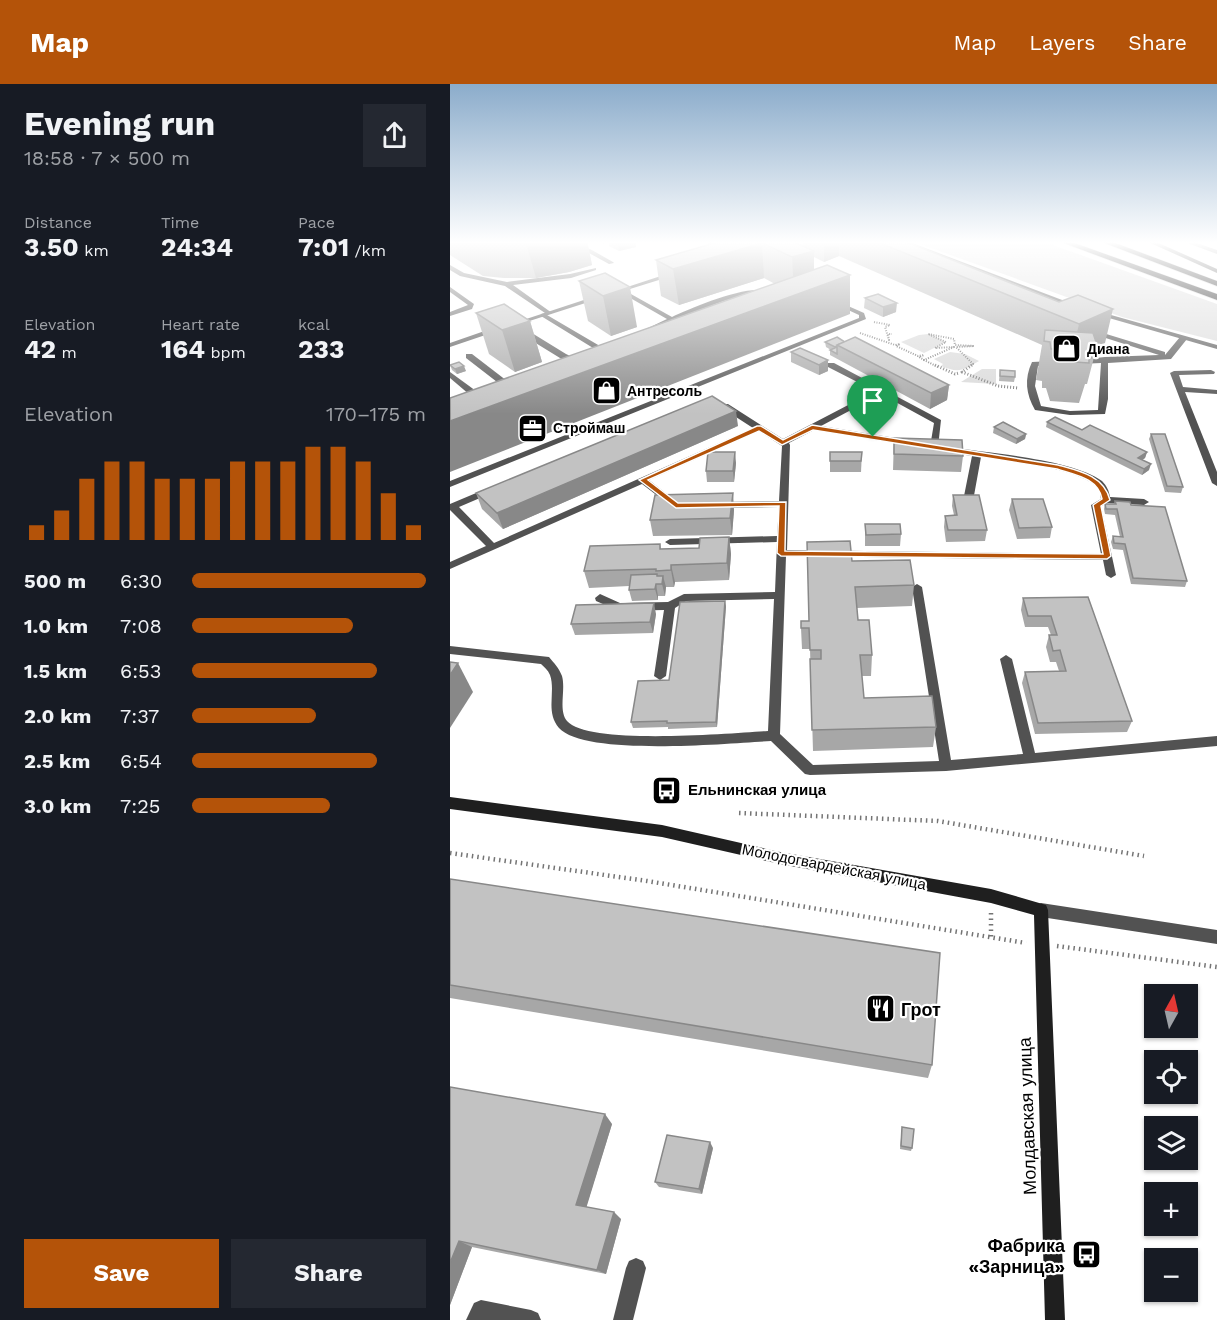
<!DOCTYPE html>
<meta charset="utf-8">
<style>
:root{--surface:#171b24;--page:#242831;--text:#f1f3f6;--muted:#9ea1a6;--accent:#b45309}
body{margin:0;font-family:"Work Sans",sans-serif;background:var(--page);color:var(--text);height:100vh;display:flex;flex-direction:column;font-size:22px;white-space:nowrap}
*{box-sizing:border-box;margin:0}
p{font-size:20px;color:var(--muted)}
.icon{flex:none;width:33px;height:33px;fill:none;stroke:currentColor;stroke-width:2;stroke-linecap:round;stroke-linejoin:round}
.map{position:relative;flex:1;overflow:hidden}
.drawer{display:flex;flex-direction:column;background:var(--surface);width:450px}
.drawer>*{flex:none}
.needle{width:39px;rotate:8deg}
.controls{position:absolute;left:694px;top:900px;display:grid;gap:12px}
.controls a{display:grid;place-items:center;width:54px;height:54px;border-radius:0px;background:var(--surface);box-shadow:0 2px 4px #0004;font-size:30px}
.pin{position:absolute;display:grid;place-items:center;width:51px;height:51px;color:#fff;margin:-62px -26px;border-radius:50% 50% 50% 0;rotate:-45deg;box-shadow:0 0 6px #0007}
.pin .icon{rotate:45deg}
.round{display:grid;place-items:center;flex:none;width:63px;height:63px;border-radius:0px;background:var(--page)}
.head{display:flex;align-items:center;justify-content:space-between;height:102px;padding:0 24px}
h1{font-size:33px;font-weight:700;line-height:45px}
.stats{display:grid;grid-template-columns:repeat(3,1fr);gap:9px;height:102px;padding:6px 24px}
.stats div{display:grid;align-content:center}
.stats b{font-size:26px;font-weight:700}
.stats small{font-size:16px;font-weight:400}
.stats p{font-size:16px}
.chart{height:168px;padding:12px 24px}
.chart p{display:flex;justify-content:space-between}
.chart svg{width:100%;height:108px;margin-top:6px;stroke:var(--accent);stroke-width:6}
.primary-button{display:flex;gap:12px;margin-top:auto;padding:12px 24px}
.primary-button a{flex:1;height:69px;border-radius:0px;background:var(--accent);color:#fff;font-size:24px;font-weight:700;line-height:69px;text-align:center}
.primary-button a+a{background:var(--page);color:var(--text)}
ul{padding:0 24px;list-style:none;font-size:20px}
li{display:grid;grid-template-columns:96px 72px 1fr;align-items:center;height:45px}
li i{height:15px;border-radius:8px;background:var(--accent)}
header{display:flex;align-items:center;gap:36px;box-sizing:border-box;height:84px;padding:0 30px;background:var(--accent);color:#fff}
header strong{font-size:28px}
nav{display:flex;gap:33px;margin-inline-start:auto;font-size:21px}
main{display:flex;flex:1;min-height:0}
.map>svg:first-child{display:block}
.green{fill:#d9d9d9}
.lines{fill:none;stroke-linecap:round;stroke-linejoin:round}
.primary-casing{stroke:#dbdbdb;stroke-width:1}
.path-far2{stroke:#747474;stroke-width:2;stroke-dasharray:1 1.5;stroke-linecap:butt}
.path-far1{stroke:#747474;stroke-width:3;stroke-dasharray:1 2;stroke-linecap:butt}
.path{stroke:#747474;stroke-width:4.5;stroke-dasharray:1.5 4;stroke-linecap:butt}
.lane{fill:#525252;fill-rule:evenodd}
.street{fill:#525252;fill-rule:evenodd}
.secondary{fill:#1f1f1f;fill-rule:evenodd}
.primary{fill:#000;fill-rule:evenodd}
.wall{fill:#a7a7a7}
.shaded-wall{fill:#888}
.building{fill:#c2c2c2;stroke:#888;stroke-width:1.5}
.route{fill:#b45309;stroke:#fff;stroke-width:1.5;fill-rule:evenodd}
.labels{text-anchor:middle;dominant-baseline:central;stroke-width:4.5;stroke-linejoin:round;paint-order:stroke}
.far-poi-label{font-size:14px;font-weight:bold;fill:#000;stroke:#fff;text-anchor:start}
.poi-label{font-size:15px;font-weight:bold;fill:#000;stroke:#fff;text-anchor:start}
.street-label{font-size:15px;fill:#000;stroke:#fff}
.near-poi-label{font-size:18px;font-weight:bold;fill:#000;stroke:#fff;text-anchor:start}
.near-street-label{font-size:18px;fill:#000;stroke:#fff}
</style>
<header>
<strong>Map</strong>
<nav><a>Map</a><a>Layers</a><a>Share</a></nav>
</header>
<main>
<section class="drawer">
<div class="head"><div><h1>Evening run</h1><p>18:58 · 7 × 500 m</p></div><a class="round"><svg class="icon" aria-label="share" viewBox="0 0 24 24"><path d="M12 15V3M7 8l5-5 5 5M5 13v7h14v-7"/></svg></a></div>
<div class="stats">
<div><p>Distance</p><b>3.50<small> km</small></b></div>
<div><p>Time</p><b>24:34</b></div>
<div><p>Pace</p><b>7:01<small> /km</small></b></div>
</div>
<div class="stats">
<div><p>Elevation</p><b>42<small> m</small></b></div>
<div><p>Heart rate</p><b>164<small> bpm</small></b></div>
<div><p>kcal</p><b>233</b></div>
</div>
<div class="chart"><p><span>Elevation</span>170–175 m</p>
<svg viewBox="0 0 160 44" preserveAspectRatio="none"><path d="M5 44V38M15 44V32M25 44V19M35 44V12M45 44V12M55 44V19M65 44V19M75 44V19M85 44V12M95 44V12M105 44V12M115 44V6M125 44V6M135 44V12M145 44V25M155 44V38"/></svg>
</div>
<ul>
<li><b>500 m</b>6:30<i style="width:100%"></i></li>
<li><b>1.0 km</b>7:08<i style="width:69%"></i></li>
<li><b>1.5 km</b>6:53<i style="width:79%"></i></li>
<li><b>2.0 km</b>7:37<i style="width:53%"></i></li>
<li><b>2.5 km</b>6:54<i style="width:79%"></i></li>
<li><b>3.0 km</b>7:25<i style="width:59%"></i></li>
</ul>
<div class="primary-button"><a>Save</a><a>Share</a></div>
</section>
<div class="map">
<svg width="767" height="1236" viewBox="0 0 767 1236">
<rect width="100%" height="100%" fill="#fff"/>
<g class="green">
<polygon points="462,157 592,157 767,220 767,257 672,233"/>
<polygon points="478,250 496,258 474,269 451,258 469,251"/>
<path d="M500,268L515,270L529,277C513,287 508,289 491,282L493,280L484,275Z"/>
<polygon points="532,285 546,285 546,300 511,298"/>
</g>
<g class="lines">
<defs>
<g id="primary">
<polygon points="608,157 619,157 767,210 767,216"/>
<polygon points="649,157 660,157 767,197 767,202"/>
</g>
</defs>
<use href="#primary" class="primary-casing"/>
<g class="path-far2">
<polyline points="424,238 440,241 435,243 439,256 438,250 442,250"/>
<polyline points="410,249 445,261 450,260 446,262 468,272 474,271 469,273 474,276"/>
<polyline points="488,283 474,276 504,263 485,264 496,258 478,250 504,255 505,261 524,262 506,263 523,280 519,283"/>
</g>
<g class="path-far1">
<polyline points="485,281 505,290 509,289"/>
<polyline points="522,281 512,288 548,302 568,304"/>
</g>
<g class="path">
<polyline points="289,729 488,737 694,772"/>
<polyline points="0,769 197,797 576,859"/>
<polyline points="541,829 541,855"/>
<polyline points="607,862 767,883"/>
</g>
<g class="lane">
<polygon points="253,157 261,157 280,167 275,168"/>
<polygon points="732,157 741,157 767,166 767,170"/>
<polygon points="140,165 163,178 164,179 159,180 139,169 125,173 122,171"/>
<polygon points="0,181 14,189 57,198 120,190 146,184 146,186 121,194 63,201 102,229 97,231 155,265 148,267 91,232 91,230 95,229 55,202 10,192 0,186"/>
<polygon points="0,203 24,220 22,225 0,232 0,228 18,221 0,208"/>
<path d="M168,205H172L222,233C242,224 299,199 318,208L274,217L242,229L199,249L195,247L196,245L217,235L168,207Z"/>
<polygon points="385,218 389,218 414,229 416,235 0,403 0,397 409,234 409,231 385,220"/>
<path d="M640,245L715,268V271L730,253L737,255L721,275L658,279V315L655,330L620,331L585,326C576,310 574,295 582,278L603,277L607,279L603,281L588,282L585,302L591,322L620,327L648,326L651,279L629,280L625,278L626,276L655,273L709,271L640,249Z"/>
<polygon points="71,246 77,246 116,270 133,278 129,280 110,274 71,250"/>
<polygon points="16,270 22,270 66,304 66,308 60,308 16,274"/>
<path d="M378,279H384L491,336L488,363L484,366L480,363L484,339L431,310L371,342L458,356L462,359L461,361L364,346L339,359L340,361L337,466L651,470L641,421L651,415C650,410 650,405 646,402C624,383 560,377 531,373L523,417L521,419H515L513,417L522,372L496,368V364L499,363C537,369 622,375 652,397C657,402 659,407 660,413L694,415L699,418L694,421L658,419L651,422L666,491L661,494L656,491L653,476L336,472L330,650L363,681L489,677L462,503L467,500L472,503L501,676L573,670L550,575L556,571L562,575L585,669L767,652V662L496,687L360,691L355,690L321,657C281,659 135,673 109,644C95,628 106,608 100,591C98,586 94,583 91,580L0,570V562L99,573C104,579 109,584 112,592C116,606 108,626 117,637C138,662 283,649 318,647L324,515L236,517L225,524L216,592L210,596L204,592L214,526L169,527L146,517L145,514L150,510L170,519L218,518L234,510L325,508L327,458L220,461L215,458L220,455L327,452L329,423L269,424L264,421L269,418L329,417L332,362L309,347L199,396L228,419V423H222L192,400L0,485V478L36,462L0,426V420L38,404H44V408L9,423L44,459L303,344L272,324V320H278L333,355L425,307L378,283Z"/>
<polygon points="761,286 765,288 764,290 729,291 733,303 767,306 767,310 735,308 767,388 767,402 762,399 720,289 724,287"/>
<polygon points="0,288 26,307 26,311 20,311 0,294"/>
<polygon points="186,1174 193,1177 196,1184 183,1236 163,1236 176,1184 179,1177"/>
<polygon points="31,1216 81,1226 88,1229 91,1236 16,1236 24,1219"/>
</g>
<g class="street">
<polygon points="449,157 457,157 628,222 623,223"/>
<polygon points="223,188 226,190 225,191 167,209 162,208"/>
<polygon points="149,211 152,213 151,214 67,241 61,240"/>
<polygon points="647,227 767,261 767,265 645,230 644,229"/>
<polygon points="46,243 53,245 0,263 0,259"/>
<polygon points="591,819 767,846 767,860 591,833 586,831 584,826 586,821"/>
</g>
<g class="secondary">
<polygon points="696,157 704,157 767,185 767,189"/>
<polygon points="0,713 212,741 330,768 541,805 596,821 598,826 615,1236 595,1236 584,831 541,819 330,780 212,753 0,725"/>
</g>
<use href="#primary" class="primary"/>
</g>
<g class="wall">
<polygon points="0,157 137,157 142,181 119,188 86,194 54,194 33,192 0,171"/>
<polygon points="149,157 185,157 186,163 169,167 159,162 159,158 154,160"/>
<polygon points="264,157 342,157 353,162 352,157 454,157 609,218 655,259 647,262 637,300 635,300 629,319 600,317 596,304 592,304 592,297 586,296 592,261 389,172 374,178 364,173 364,186 400,191 400,230 325,200 314,194 229,221 211,212 206,176 267,158"/>
<polygon points="155,189 187,243 161,252 138,237 129,197"/>
<polygon points="415,214 446,228 433,233 414,224"/>
<polygon points="26,229 80,237 92,278 65,288 39,270"/>
<polygon points="375,258 395,258 499,301 497,316 480,325 380,271 380,266 381,266 376,263"/>
<polygon points="341,268 378,276 378,287 369,291 341,278"/>
<polygon points="0,281 16,287 7,290 2,286"/>
<polygon points="550,286 565,293 564,298 549,297"/>
<polygon points="597,338 632,346 697,368 695,374 692,376 699,386 692,391 596,343"/>
<polygon points="288,342 53,445 32,425 26,409"/>
<polygon points="544,343 576,350 575,355 566,360 543,349"/>
<polygon points="701,350 733,403 731,409 715,408 699,355"/>
<polygon points="444,354 513,372 511,388 443,386"/>
<polygon points="412,368 411,388 380,388 380,377"/>
<polygon points="286,379 284,398 257,398 256,387"/>
<polygon points="503,411 537,446 535,457 496,458 494,443 495,432 504,431 502,422"/>
<polygon points="562,415 602,443 600,454 567,455 559,426"/>
<polygon points="665,417 681,421 737,497 735,503 681,500 673,466 663,465 661,458 663,452 670,453 665,431 655,430 654,425 655,420 664,420"/>
<polygon points="284,426 282,451 203,452 200,436"/>
<polygon points="415,440 451,450 450,462 415,462"/>
<polygon points="279,453 281,470 279,496 225,498 224,503 216,503 215,512 208,512 208,516 182,517 179,506 179,502 139,504 134,487 210,460 211,465 249,464"/>
<polygon points="402,477 464,501 462,522 407,524 408,536 422,571 421,592 412,592 414,614 486,643 483,663 363,667 360,565 352,565 351,544 359,537"/>
<polygon points="638,513 682,637 677,648 585,650 572,599 575,588 609,587 606,578 600,578 596,563 599,551 601,551 598,543 575,543 571,526 573,514"/>
<polygon points="276,522 267,643 218,645 218,643 183,644 181,638 219,596"/>
<polygon points="206,530 203,549 125,551 121,540"/>
<polygon points="0,795 482,981 478,994 0,914"/>
<polygon points="0,1003 162,1040 136,1123 171,1135 156,1190 22,1163 0,1221"/>
<polygon points="452,1043 462,1064 461,1067 450,1065"/>
<polygon points="263,1064 252,1110 209,1103 205,1098"/>
</g>
<g class="shaded-wall">
<polygon points="87,157 137,157 142,181 119,188 86,194 76,159"/>
<polygon points="173,157 185,157 186,163 169,167 168,158"/>
<polygon points="374,157 389,157 389,172 374,178"/>
<polygon points="312,159 314,194 229,221 223,185"/>
<polygon points="364,167 364,202 344,209 342,173"/>
<polygon points="400,191 400,230 0,388 0,337"/>
<polygon points="180,203 187,243 161,252 153,212"/>
<polygon points="447,219 446,228 433,233 433,223"/>
<polygon points="663,225 655,259 647,262 647,261 642,260 621,274 629,240"/>
<polygon points="80,237 92,278 65,288 52,246"/>
<polygon points="378,276 378,287 369,291 369,281"/>
<polygon points="14,282 16,287 7,290 5,285"/>
<polygon points="499,301 497,316 480,325 481,309"/>
<polygon points="286,327 288,342 53,445 47,429"/>
<polygon points="576,350 575,355 566,360 567,355"/>
<polygon points="285,368 286,379 284,398 283,387"/>
<polygon points="697,368 695,374 686,380 688,374"/>
<polygon points="701,380 699,386 692,391 694,385"/>
<polygon points="283,409 284,426 282,451 280,434"/>
<polygon points="279,453 281,470 279,496 277,479"/>
<polygon points="221,481 225,498 224,503 221,486"/>
<polygon points="213,492 216,503 215,512 212,500"/>
<polygon points="206,500 208,512 208,516 205,505"/>
<polygon points="275,517 276,522 267,643 266,638"/>
<polygon points="204,519 206,530 203,549 200,538"/>
<polygon points="8,579 23,608 0,644 0,591"/>
<polygon points="155,1030 162,1040 135,1128 126,1121"/>
<polygon points="260,1058 263,1064 252,1110 249,1105"/>
<polygon points="164,1128 171,1135 156,1190 147,1186"/>
<polygon points="9,1157 22,1163 0,1221 0,1179"/>
</g>
<g class="building">
<polygon points="28,157 87,157 76,159 44,159"/>
<polygon points="271,157 342,157 364,167 342,173 312,159 223,185 206,176"/>
<polygon points="425,157 454,157 609,218 628,211 663,225 629,240"/>
<polygon points="377,181 400,191 0,337 0,314"/>
<polygon points="155,189 180,203 153,212 129,197"/>
<polygon points="428,210 447,219 433,223 415,214"/>
<polygon points="54,220 80,237 52,246 26,229"/>
<polygon points="595,246 643,249 647,261 642,260 643,268 640,267 641,274 639,274 639,279 609,277 605,265 601,265 600,258 594,257"/>
<polygon points="387,253 395,258 387,261 388,261 385,263 375,258"/>
<polygon points="405,253 499,301 481,309 387,261"/>
<polygon points="387,263 387,270 380,266"/>
<polygon points="350,264 378,276 369,281 341,268"/>
<polygon points="9,278 14,282 5,285 0,281"/>
<polygon points="550,286 565,287 565,293 550,292"/>
<polygon points="262,312 286,327 47,429 26,409"/>
<polygon points="605,333 632,346 640,341 697,368 688,374 701,380 694,385 597,338"/>
<polygon points="553,338 576,350 567,355 544,343"/>
<polygon points="701,350 715,350 733,403 717,402"/>
<polygon points="444,354 512,356 513,372 444,370"/>
<polygon points="258,368 285,368 283,387 256,387"/>
<polygon points="380,368 412,368 411,377 380,377"/>
<polygon points="283,409 280,434 200,436 205,411"/>
<polygon points="503,411 529,411 537,446 498,446 495,432 507,431"/>
<polygon points="562,415 593,415 602,443 569,444"/>
<polygon points="665,417 680,418 681,421 715,423 737,497 683,494 675,460 664,459 663,452 673,453 667,425 656,425 655,420 666,420"/>
<polygon points="415,440 450,440 451,450 416,451"/>
<polygon points="279,453 277,479 221,481 221,486 206,487 206,485 134,487 140,462 210,460 210,465 249,464 250,454"/>
<polygon points="400,457 402,477 460,476 464,501 405,503 408,536 419,536 422,571 410,571 414,614 482,612 486,643 362,646 360,575 371,575 371,566 360,566 359,544 351,544 351,537 359,537 357,458"/>
<polygon points="207,490 207,492 213,492 212,500 206,500 205,505 179,506 181,491"/>
<polygon points="638,513 682,637 588,639 575,588 616,587 610,566 603,567 599,551 607,551 601,532 578,532 573,514"/>
<polygon points="275,517 266,638 217,639 217,637 181,638 188,597 219,596 230,518"/>
<polygon points="204,519 200,538 121,540 126,521"/>
<polygon points="0,578 8,579 0,591"/>
<polygon points="0,795 490,869 482,981 0,901"/>
<polygon points="0,1003 155,1030 126,1121 164,1128 147,1186 9,1157 0,1179"/>
<polygon points="452,1043 464,1045 462,1064 451,1062"/>
<polygon points="217,1051 260,1058 249,1105 205,1098"/>
</g>
<linearGradient id="sky" x2="0" y2="1"><stop stop-color="#8baccb"/><stop offset="0.48" stop-color="#fff"/><stop offset="1" stop-color="#fff" stop-opacity="0"/></linearGradient>
<rect width="767" height="330" fill="url(#sky)"/>
<path class="route" d="M362,341L608,381C630,387 654,392 660,416L651,422L661,472L657,475L331,472L327,469L329,422L226,424L189,396L307,342H311L333,356ZM363,346L607,385C625,391 648,394 652,415L643,421L653,470L335,467L336,418L228,419L198,396L309,347L332,361Z"/>
<defs>
<symbol id="shop-square" viewBox="-11 -11 22 22"><rect x="-9" y="-9" width="18" height="18" rx="4" fill="#000" stroke="#fff"/><path d="M-5-2.5h2.3a2.7 3.5 0 0 1 5.4 0H5L5.5 6h-11ZM-1.5-2.5h3a1.5 2.3 0 0 0-3 0Z" fill="#fff"/></symbol>
<symbol id="office-square" viewBox="-11 -11 22 22"><rect x="-9" y="-9" width="18" height="18" rx="4" fill="#000" stroke="#fff"/><path d="M-6-3h4V-5.5h4V-3h4V5H-6ZM-1-4.5V-3h2v-1.5ZM-6 0V1H6V0Z" fill="#fff"/></symbol>
<symbol id="bus-square" viewBox="-11 -11 22 22"><rect x="-9" y="-9" width="18" height="18" rx="4" fill="#000" stroke="#fff"/><path d="M-5-6H5V4H4V6H2V4H-2V6H-4V4H-5ZM-3.5-4V0h7V-4ZM-3.5 1.2v1.5H-2V1.2ZM2 1.2v1.5H3.5V1.2Z" fill="#fff"/></symbol>
<symbol id="restaurant-square" viewBox="-11 -11 22 22"><rect x="-9" y="-9" width="18" height="18" rx="4" fill="#000" stroke="#fff"/><path d="M-5-6h1v4h1v-4h1v4h1v-4h1v5L-1.5 .5V6h-2V.5L-5-1ZM5-6V6H3V1.5H1.5Q1.5-4 5-6Z" fill="#fff"/></symbol>
</defs>
<g fill-rule="evenodd">
<use href="#shop-square" x="600" y="248" width="33" height="33"/>
<use href="#shop-square" x="140" y="290" width="33" height="33"/>
<use href="#office-square" x="66" y="328" width="33" height="33"/>
<use href="#bus-square" x="200" y="690" width="33" height="33"/>
<use href="#restaurant-square" x="414" y="908" width="33" height="33"/>
<use href="#bus-square" x="620" y="1154" width="33" height="33"/>
</g>
<g class="labels">
<g class="far-poi-label">
<text x="637" y="265">Диана</text>
<text x="177" y="307">Антресоль</text>
<text x="103" y="344">Строймаш</text>
</g>
<g class="poi-label">
<text x="238" y="706">Ельнинская улица</text>
</g>
<g class="street-label">
<text transform="translate(384 783) rotate(11)">Молодогвардейская улица</text>
</g>
<g class="near-poi-label">
<text x="451" y="925">Грот</text>
<text x="615" y="1161" text-anchor="end">Фабрика<tspan x="615" dy="21">«Зарница»</tspan></text>
</g>
<g class="near-street-label">
<text transform="translate(577 1032) rotate(-92)">Молдавская улица</text>
</g>
</g>
</svg>
<div class="controls">
<a><svg class="needle" viewBox="-14 -14 28 28"><path d="M0-13l5 13h-10z" fill="#e53935"/><path d="M0 13l5-13h-10z" fill="#9ea1a6"/></svg></a>
<a><svg class="icon" aria-label="locate" viewBox="0 0 24 24"><circle cx="12" cy="12" r="6"/><path d="M12 2v4M12 18v4M2 12h4M18 12h4"/></svg></a>
<a><svg class="icon" aria-label="layers" viewBox="0 0 24 24"><path d="M12 4l9 5-9 5-9-5zM3 14l9 5 9-5"/></svg></a>
<a>+</a>
<a>−</a>
</div>
<div class="pin" style="left:423px;top:353px;background:#1e9e55"><svg class="icon" aria-label="arrive" viewBox="0 0 24 24"><path d="M6 21V4h12l-3 4 3 4H6"/></svg></div>
</div>
</main>
